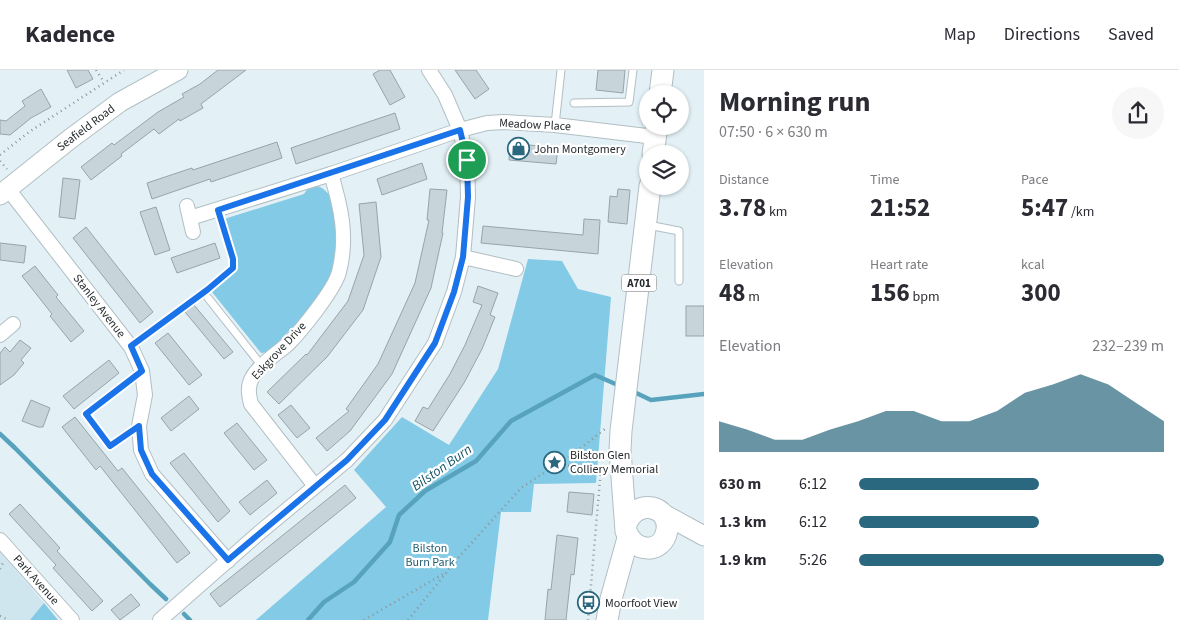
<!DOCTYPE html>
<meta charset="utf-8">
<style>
:root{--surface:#fff;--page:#f7f7f7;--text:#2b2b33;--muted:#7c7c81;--line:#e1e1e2;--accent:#29687e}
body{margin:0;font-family:"Source Sans 3",sans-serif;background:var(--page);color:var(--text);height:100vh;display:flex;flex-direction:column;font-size:19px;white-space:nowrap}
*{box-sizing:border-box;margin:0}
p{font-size:16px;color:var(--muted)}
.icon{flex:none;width:28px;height:28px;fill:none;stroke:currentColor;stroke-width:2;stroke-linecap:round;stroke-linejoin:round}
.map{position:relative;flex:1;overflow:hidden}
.panel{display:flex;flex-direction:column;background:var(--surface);width:475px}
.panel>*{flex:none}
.buttons{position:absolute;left:639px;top:15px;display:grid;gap:10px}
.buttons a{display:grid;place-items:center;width:50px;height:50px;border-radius:50%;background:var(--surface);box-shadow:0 1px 4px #0004;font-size:25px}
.pin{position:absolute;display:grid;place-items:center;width:42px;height:42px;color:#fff;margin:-21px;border:2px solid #fff;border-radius:50%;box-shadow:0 1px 5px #0007}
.round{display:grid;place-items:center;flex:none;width:52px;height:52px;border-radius:26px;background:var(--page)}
.overview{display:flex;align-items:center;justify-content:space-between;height:85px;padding:0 15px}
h1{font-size:28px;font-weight:700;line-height:38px}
.stats{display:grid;grid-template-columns:repeat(3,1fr);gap:8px;height:85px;padding:5px 15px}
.stats div{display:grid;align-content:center}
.stats b{font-size:25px;font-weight:700}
.stats small{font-size:14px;font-weight:400}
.stats p{font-size:14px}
.chart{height:140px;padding:10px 15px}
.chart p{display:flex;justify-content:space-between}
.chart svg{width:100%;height:90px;margin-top:5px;fill:var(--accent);opacity:.7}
ul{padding:0 15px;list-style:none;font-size:16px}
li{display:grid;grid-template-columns:80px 60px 1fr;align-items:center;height:38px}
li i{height:12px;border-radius:6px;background:var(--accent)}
header{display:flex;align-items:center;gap:30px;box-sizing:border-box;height:70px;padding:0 25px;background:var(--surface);border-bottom:1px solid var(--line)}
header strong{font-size:24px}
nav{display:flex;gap:28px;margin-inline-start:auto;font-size:18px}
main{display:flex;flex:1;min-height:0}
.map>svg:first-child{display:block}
.built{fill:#d0e6ef}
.green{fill:#82cae5}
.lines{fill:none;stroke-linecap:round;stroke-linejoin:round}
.stream{stroke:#57a3be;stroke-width:4.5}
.building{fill:#c7d4da;stroke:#97a4a9}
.lane-casing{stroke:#b1bfc4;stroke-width:9}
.street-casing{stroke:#b1bfc4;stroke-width:16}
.secondary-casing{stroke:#b1bfc4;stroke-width:21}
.primary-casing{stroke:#b1bfc4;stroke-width:23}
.path{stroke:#8b9599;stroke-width:2.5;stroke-dasharray:1 4;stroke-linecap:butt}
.lane{stroke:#fff;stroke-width:7}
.street{stroke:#fff;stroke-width:14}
.secondary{stroke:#fff;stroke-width:19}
.primary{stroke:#fff;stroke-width:21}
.route-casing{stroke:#fff;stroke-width:10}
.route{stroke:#1a73e8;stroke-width:6}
.labels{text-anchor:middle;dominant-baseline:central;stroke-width:4.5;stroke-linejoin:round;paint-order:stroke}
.shield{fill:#fff;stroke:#666a6b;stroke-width:1}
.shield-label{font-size:11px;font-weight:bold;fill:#252a2c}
.street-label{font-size:12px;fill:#252a2c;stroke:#fff}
.poi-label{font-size:12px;fill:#252a2c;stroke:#fff;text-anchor:start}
.park-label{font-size:12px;fill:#235f73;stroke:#fff}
.water-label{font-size:14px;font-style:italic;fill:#135366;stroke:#fff}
</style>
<header>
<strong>Kadence</strong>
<nav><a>Map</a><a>Directions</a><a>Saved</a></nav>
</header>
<main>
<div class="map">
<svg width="704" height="550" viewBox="0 0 704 550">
<rect width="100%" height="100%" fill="#e3f1f7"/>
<polygon class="built" points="0,482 44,533 58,550 0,550"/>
<g class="green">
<path d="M318,116C332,122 333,133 335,147C336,164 337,184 332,200C321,232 291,258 269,282L261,283L212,222L236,200V189L224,149L304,124L308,118Z"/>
<polygon points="528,189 562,191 578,219 611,227 596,413 534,414 531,442 501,442 488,550 256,550 386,437 354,400 402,347 449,375 498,299"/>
<polygon points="44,533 58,550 30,550"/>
</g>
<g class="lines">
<g class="stream">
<polyline points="632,321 651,330 704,324"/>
<polyline points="0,364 15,378 150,514 166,529"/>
<polyline points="184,544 190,550"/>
<polyline points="308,550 324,532 354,512 390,472 399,445 425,421 476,391 511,351 595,305 620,316"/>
</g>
</g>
<g class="building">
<polygon points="67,0 88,0 93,9 76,18"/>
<polygon points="218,0 246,0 201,34 203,38 180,51 179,49 159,64 154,59 121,84 122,86 91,110 81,97 112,73 114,75 158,42 184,27 182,24 200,14"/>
<polygon points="380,0 390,0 405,27 390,35 373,4"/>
<polygon points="455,0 476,0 489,19 475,29"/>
<polygon points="598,0 625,0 623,23 596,20"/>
<polygon points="41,19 51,37 31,48 10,65 0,64 0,50 6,51 25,36 22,31"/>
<polygon points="395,43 400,59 296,94 291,78"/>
<polygon points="277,72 282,88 211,112 210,109 152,129 147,113 192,98 193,100"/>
<polygon points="510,73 558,78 556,94 509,90"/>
<polygon points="422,93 427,109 382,125 377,109"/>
<polygon points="63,108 80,110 75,149 59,147"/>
<polygon points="430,119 447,120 442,163 443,163 431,218 392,304 350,361 327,381 316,368 349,341 346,339 378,294 415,213 429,150 427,150"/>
<polygon points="618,119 630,120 627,154 608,152 610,126 617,127"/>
<polygon points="376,132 381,187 363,240 327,287 279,334 267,322 306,284 307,285 348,231 364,185 359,134"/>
<polygon points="156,137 170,180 155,185 140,142"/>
<polygon points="584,149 600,150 598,184 481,173 483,156 583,165"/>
<polygon points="86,157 153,242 140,253 73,168"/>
<polygon points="0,173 26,176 24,193 0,190"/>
<polygon points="215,173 220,188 177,203 171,188"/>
<polygon points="35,196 58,225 56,227 84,261 71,272 50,246 52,244 22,206"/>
<polygon points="478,216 498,223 490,245 495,247 482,279 464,313 433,361 415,351 423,337 428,339 450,304 465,275 482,235 473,232"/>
<polygon points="194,235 233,282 224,289 185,242"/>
<rect x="686" y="236" width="18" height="30"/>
<polygon points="168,263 202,305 189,315 155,273"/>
<polygon points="20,270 31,278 21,290 24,293 14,305 0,315 0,283 5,277 10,282"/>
<polygon points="109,290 119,303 74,339 63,326"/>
<polygon points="189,326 199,339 171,361 161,348"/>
<polygon points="31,330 50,338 43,357 38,357 22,351"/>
<polygon points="291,335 310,358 297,368 278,345"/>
<polygon points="75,347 118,401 122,398 190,483 177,493 100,396 96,400 62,357"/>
<polygon points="237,353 267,390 254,400 224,363"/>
<polygon points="184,383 230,441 218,452 170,393"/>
<polygon points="267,410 277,423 250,445 239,432"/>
<polygon points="345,415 356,428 220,537 210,524"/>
<polygon points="569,422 594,424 592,445 567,442"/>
<polygon points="20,434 60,478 57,481 103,531 92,541 53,498 56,495 9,444"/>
<polygon points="557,465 578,468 574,505 571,504 566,550 545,550 548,519 551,520"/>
<polygon points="131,524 140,535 120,550 111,540"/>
</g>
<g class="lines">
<defs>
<g id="lane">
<polyline points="574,33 629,32 633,0"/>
<polyline points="555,55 561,0"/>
<polyline points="648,155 679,161 679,211"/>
<polyline points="208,228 262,296"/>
</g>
<g id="street">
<polyline points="8,119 131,277 142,301 145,325 139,356 141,380 152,404 228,491"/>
<polyline points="187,136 193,162"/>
<polyline points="190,148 331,104 460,60 487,53 504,52 555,55 655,67"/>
<polyline points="463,187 516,199"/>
<polyline points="0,265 13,254"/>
<path d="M315,416L251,334C249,326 247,317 252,308C259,295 276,284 288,274C301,261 335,219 339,202C348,167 341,137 331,104"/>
<polyline points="0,470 72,550"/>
<polyline points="160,550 259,463 347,390 385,350 435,273 454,222 463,187 468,127 467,90 460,60 445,25 429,0"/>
</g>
<g id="secondary">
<polyline points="0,125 70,69 120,32 178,0"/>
<polyline points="660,442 704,466"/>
</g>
<g id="primary">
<polyline points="660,24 663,0"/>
<polyline points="653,84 657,56"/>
<path d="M626,454C637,427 670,436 667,460C663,485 633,483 626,461L620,380L621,361L650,116"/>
<polyline points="607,550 611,529 628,468"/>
</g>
</defs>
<use href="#lane" class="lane-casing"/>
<use href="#street" class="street-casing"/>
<use href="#secondary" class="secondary-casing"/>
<use href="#primary" class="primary-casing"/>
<g class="path">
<polyline points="96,0 104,12"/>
<polyline points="0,85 29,62 124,0"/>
<polyline points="0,91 7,99"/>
<polyline points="210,218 233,198 233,189 222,153"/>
<polyline points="142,268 198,227"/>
<polyline points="126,365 110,376 86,344 131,310"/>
<polyline points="558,395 601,398 588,550"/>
<polyline points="0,499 3,493"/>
<polyline points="0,546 9,550"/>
<polyline points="364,550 445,503"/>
<polyline points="408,550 459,487 521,418 577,381 605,359"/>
</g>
<use href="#lane" class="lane"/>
<use href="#street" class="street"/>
<use href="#secondary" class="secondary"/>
<use href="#primary" class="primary"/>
</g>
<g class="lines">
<defs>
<polygon id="route" points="460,60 467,90 468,127 463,187 454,222 435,273 385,350 347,390 228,490 152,404 141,380 139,356 110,376 86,344 142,301 131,276 207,220 233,198 233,189 218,140"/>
</defs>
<use href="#route" class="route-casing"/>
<use href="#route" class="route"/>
</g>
<defs>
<symbol id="shop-ring" viewBox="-11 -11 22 22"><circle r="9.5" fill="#fff" stroke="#29687e" stroke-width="1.5"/><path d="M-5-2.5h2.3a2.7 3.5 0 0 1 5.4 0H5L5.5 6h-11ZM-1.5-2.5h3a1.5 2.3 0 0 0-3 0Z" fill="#29687e"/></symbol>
<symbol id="sight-ring" viewBox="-11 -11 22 22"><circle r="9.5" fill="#fff" stroke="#29687e" stroke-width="1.5"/><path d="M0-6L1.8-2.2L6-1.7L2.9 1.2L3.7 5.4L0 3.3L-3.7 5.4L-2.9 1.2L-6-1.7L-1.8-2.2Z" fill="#29687e"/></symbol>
<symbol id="bus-ring" viewBox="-11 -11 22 22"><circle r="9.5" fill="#fff" stroke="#29687e" stroke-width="1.5"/><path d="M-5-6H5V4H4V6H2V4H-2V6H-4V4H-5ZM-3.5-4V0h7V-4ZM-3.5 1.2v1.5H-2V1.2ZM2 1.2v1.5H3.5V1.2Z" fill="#29687e"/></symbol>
</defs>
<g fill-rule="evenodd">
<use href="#shop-ring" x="506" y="66" width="25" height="25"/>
<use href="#sight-ring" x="542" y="380" width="25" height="25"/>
<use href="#bus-ring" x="576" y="520" width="25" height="25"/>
</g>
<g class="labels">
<rect class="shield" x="621.5" y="204.5" width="35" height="17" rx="4"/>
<g class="shield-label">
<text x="639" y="213">A701</text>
</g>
<g class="street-label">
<text transform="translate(535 55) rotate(3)">Meadow Place</text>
<text transform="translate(86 58) rotate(-37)">Seafield Road</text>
<text transform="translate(99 236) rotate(52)">Stanley Avenue</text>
<text transform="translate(279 281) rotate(-47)">Eskgrove Drive</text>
<text transform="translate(36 510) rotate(48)">Park Avenue</text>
</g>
<g class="poi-label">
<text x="534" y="79">John Montgomery</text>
<text x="570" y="385">Bilston Glen<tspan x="570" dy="14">Colliery Memorial</tspan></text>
<text x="605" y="533">Moorfoot View</text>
</g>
<g class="park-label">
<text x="430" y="478">Bilston<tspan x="430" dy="14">Burn Park</tspan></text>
</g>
<g class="water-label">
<text transform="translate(442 398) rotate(-35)">Bilston Burn</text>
</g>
</g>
</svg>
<div class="buttons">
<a><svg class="icon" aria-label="locate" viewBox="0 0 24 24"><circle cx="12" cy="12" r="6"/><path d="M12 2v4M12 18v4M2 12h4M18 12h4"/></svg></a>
<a><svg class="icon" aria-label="layers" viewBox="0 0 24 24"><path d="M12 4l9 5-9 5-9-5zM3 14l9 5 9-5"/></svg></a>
</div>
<div class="pin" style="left:467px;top:90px;background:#1e9e55"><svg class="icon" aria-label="arrive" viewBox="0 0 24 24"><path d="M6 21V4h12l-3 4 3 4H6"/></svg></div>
</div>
<section class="panel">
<div class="overview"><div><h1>Morning run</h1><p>07:50 · 6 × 630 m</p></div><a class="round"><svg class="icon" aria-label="share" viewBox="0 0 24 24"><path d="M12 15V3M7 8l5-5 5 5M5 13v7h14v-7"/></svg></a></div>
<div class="stats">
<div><p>Distance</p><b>3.78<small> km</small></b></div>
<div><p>Time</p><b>21:52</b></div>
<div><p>Pace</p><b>5:47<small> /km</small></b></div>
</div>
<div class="stats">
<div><p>Elevation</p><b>48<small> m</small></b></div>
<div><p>Heart rate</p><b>156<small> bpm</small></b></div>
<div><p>kcal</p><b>300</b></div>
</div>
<div class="chart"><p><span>Elevation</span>232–239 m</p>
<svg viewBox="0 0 160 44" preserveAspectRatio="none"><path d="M0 44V29L10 33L20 38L30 38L40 33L50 29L60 24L70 24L80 29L90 29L100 24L110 15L120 11L130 6L140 11L150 20L160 29V44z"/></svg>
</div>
<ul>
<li><b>630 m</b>6:12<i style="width:59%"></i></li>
<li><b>1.3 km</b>6:12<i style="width:59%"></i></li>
<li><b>1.9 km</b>5:26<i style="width:100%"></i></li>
</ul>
</section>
</main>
